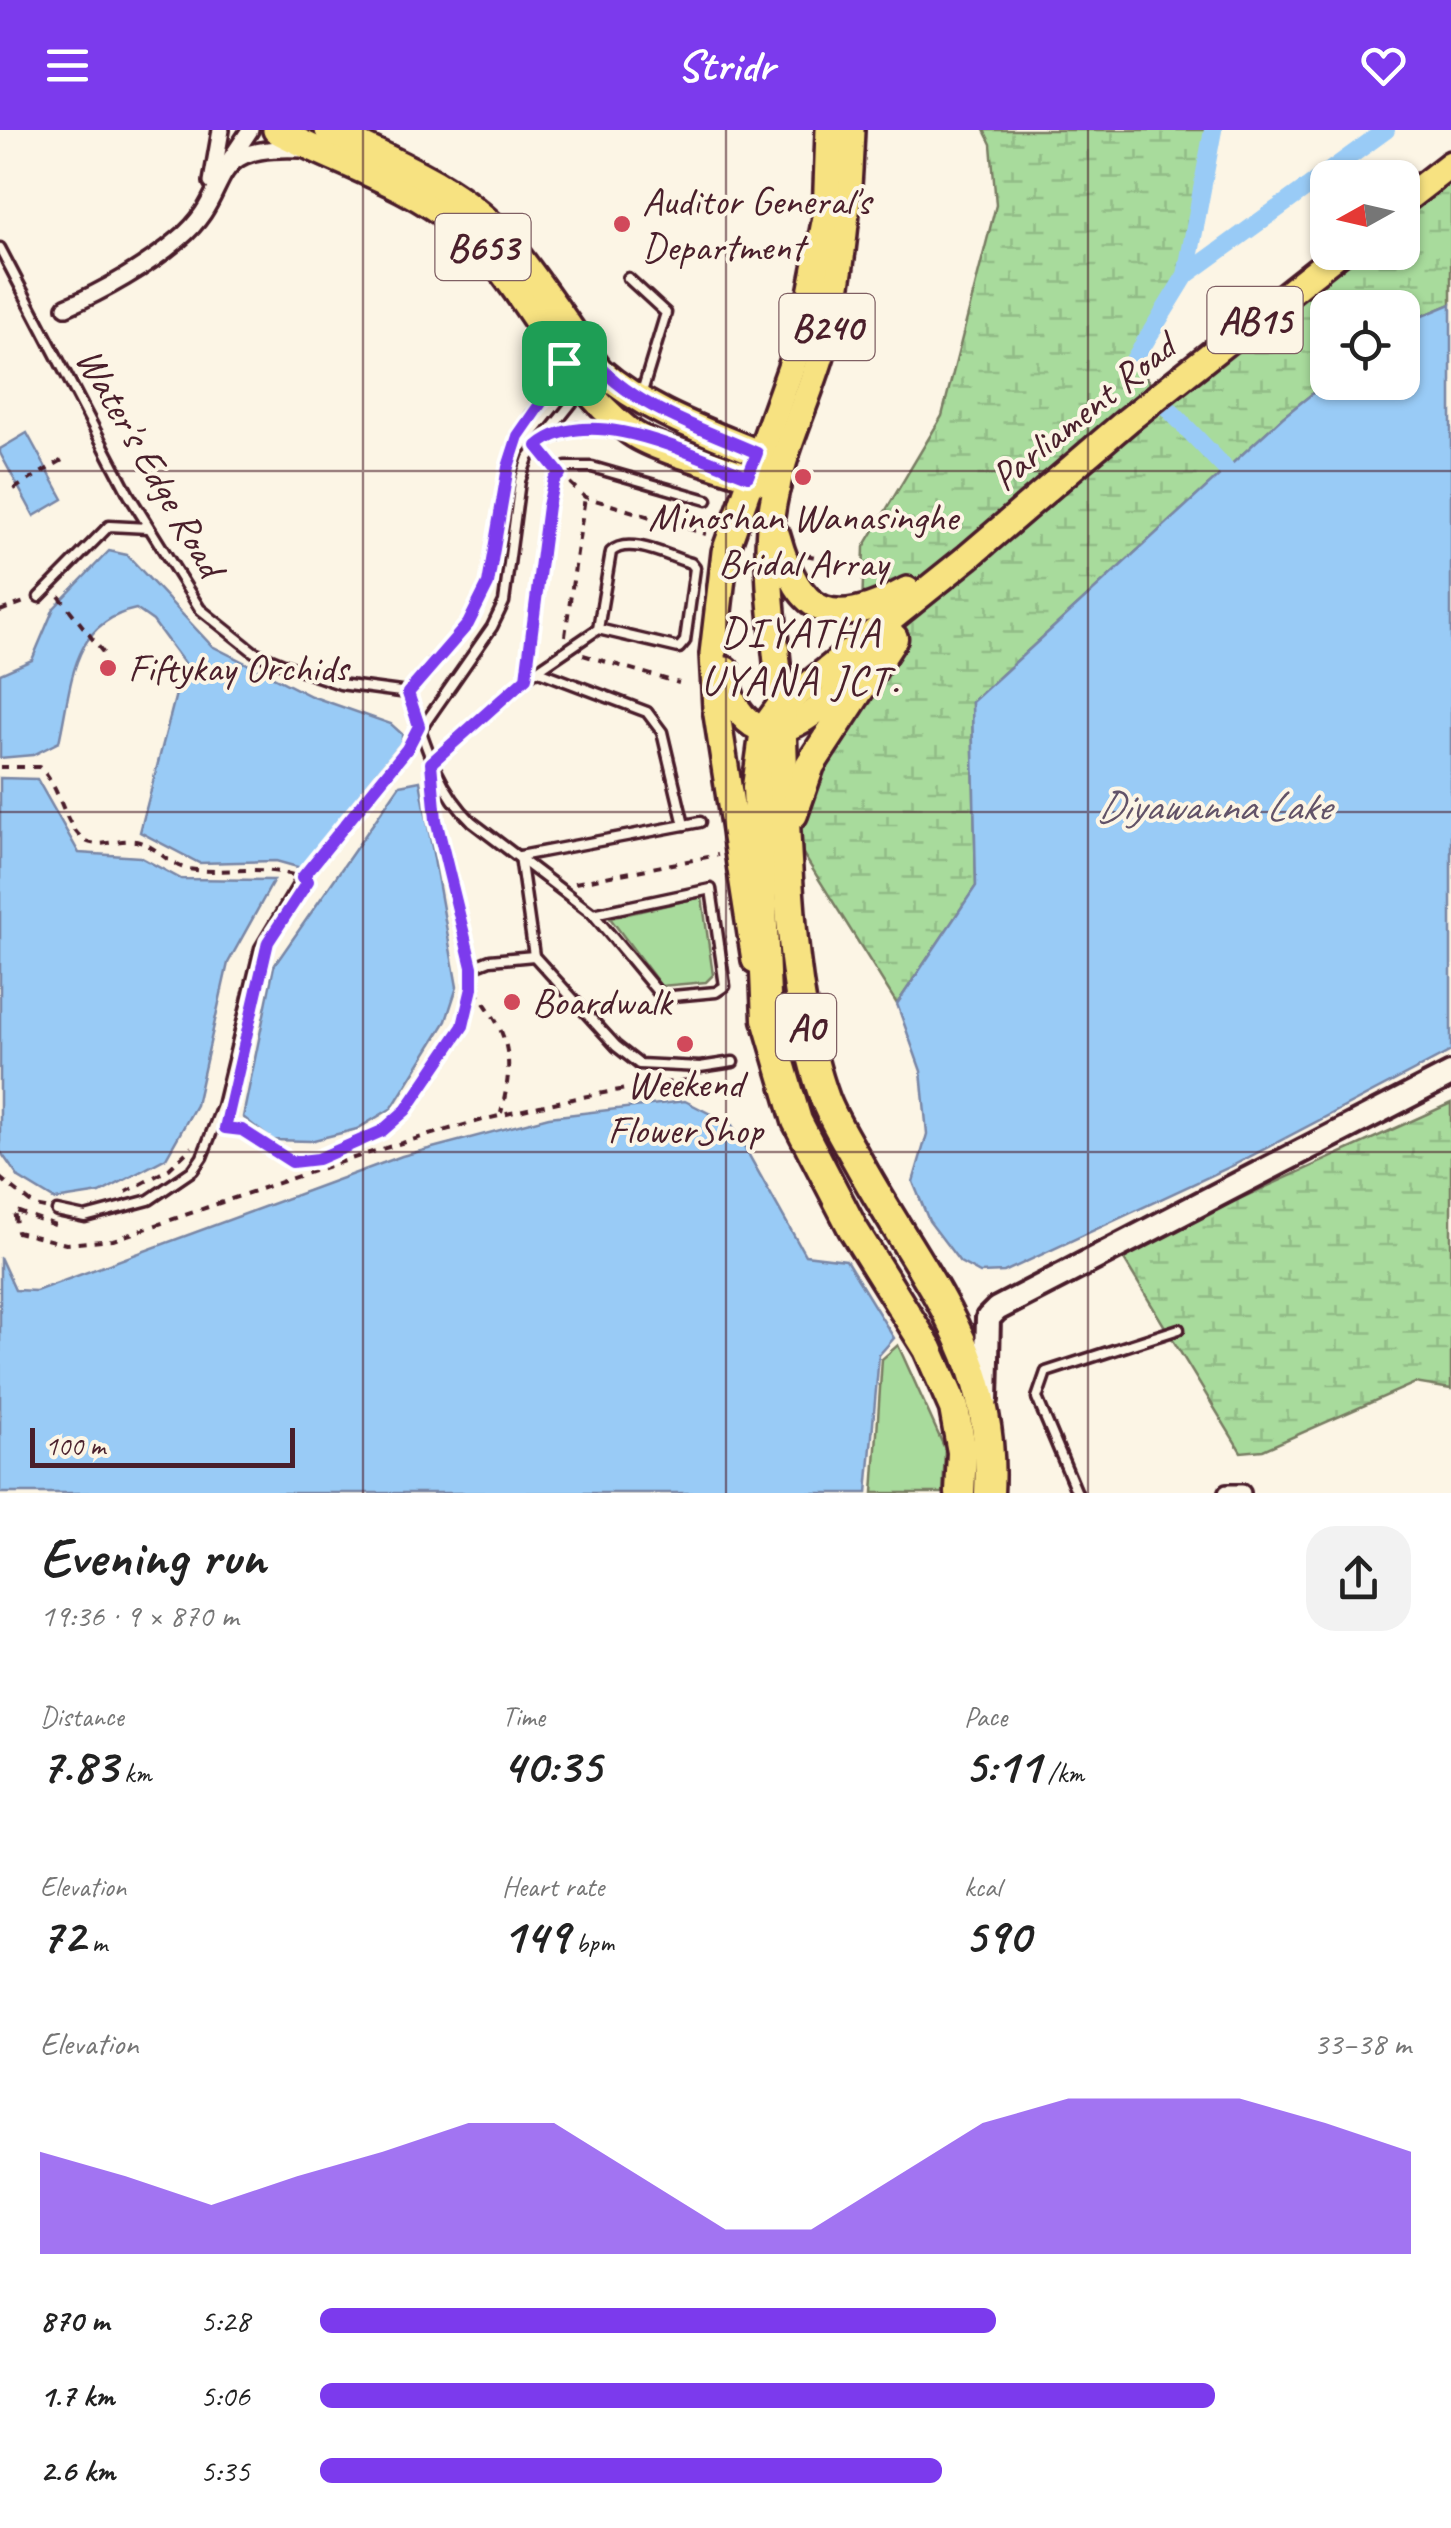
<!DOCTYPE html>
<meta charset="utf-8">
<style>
:root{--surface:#fff;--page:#f2f2f2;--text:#222;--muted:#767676;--accent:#7c3aed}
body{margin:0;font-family:Caveat,sans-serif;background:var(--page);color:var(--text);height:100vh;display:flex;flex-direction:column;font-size:38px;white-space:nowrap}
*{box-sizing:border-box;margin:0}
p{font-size:32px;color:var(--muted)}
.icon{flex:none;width:55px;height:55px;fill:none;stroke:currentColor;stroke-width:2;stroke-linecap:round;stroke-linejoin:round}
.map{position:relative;height:1363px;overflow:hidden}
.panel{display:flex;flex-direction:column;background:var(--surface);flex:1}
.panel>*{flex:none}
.needle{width:65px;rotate:262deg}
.controls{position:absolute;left:1310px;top:30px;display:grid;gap:20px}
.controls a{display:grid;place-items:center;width:110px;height:110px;border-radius:20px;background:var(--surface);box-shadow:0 2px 8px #0004;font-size:50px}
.scale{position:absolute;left:30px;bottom:25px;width:265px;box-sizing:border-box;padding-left:10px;border:5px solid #4a1f2b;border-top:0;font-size:28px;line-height:35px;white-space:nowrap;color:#4a1f2b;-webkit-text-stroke:8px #fcf5e5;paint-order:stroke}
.pin{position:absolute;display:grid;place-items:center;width:85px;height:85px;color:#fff;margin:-42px;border-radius:20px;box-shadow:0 5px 15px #0006}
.round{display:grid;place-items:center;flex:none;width:105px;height:105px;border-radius:30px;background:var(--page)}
.overview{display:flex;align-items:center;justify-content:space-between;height:170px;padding:0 40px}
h1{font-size:55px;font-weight:700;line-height:75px}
.stats{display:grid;grid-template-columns:repeat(3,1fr);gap:15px;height:170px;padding:10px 40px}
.stats div{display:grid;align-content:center}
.stats b{font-size:50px;font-weight:700}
.stats small{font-size:28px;font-weight:400}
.stats p{font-size:28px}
.chart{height:280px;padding:20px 40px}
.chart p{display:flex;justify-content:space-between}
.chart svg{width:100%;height:180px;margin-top:10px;fill:var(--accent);opacity:.7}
ul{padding:0 40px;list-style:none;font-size:32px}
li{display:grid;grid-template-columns:160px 120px 1fr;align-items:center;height:75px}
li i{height:25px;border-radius:12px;background:var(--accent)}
header{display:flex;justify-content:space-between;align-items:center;height:130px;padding:0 40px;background:var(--accent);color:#fff;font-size:45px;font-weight:700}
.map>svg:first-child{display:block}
.wetland{fill:url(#wetland-marsh);stroke:#797d64;stroke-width:2.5}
.green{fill:#a8db9c;stroke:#797d64;stroke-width:2.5}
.water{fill:#99cbf6;stroke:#7986a5;stroke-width:2.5}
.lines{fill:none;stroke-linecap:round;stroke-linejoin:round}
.canal{stroke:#99cbf6;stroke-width:18}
.lane-casing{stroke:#4a1f2b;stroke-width:15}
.street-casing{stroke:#4a1f2b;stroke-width:22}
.secondary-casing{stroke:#4a1f2b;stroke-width:30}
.primary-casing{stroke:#4a1f2b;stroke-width:32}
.highway-casing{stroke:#4a1f2b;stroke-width:35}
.path{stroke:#4a1f2b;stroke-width:4;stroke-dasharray:8 8;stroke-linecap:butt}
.lane{stroke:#fcf5e5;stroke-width:8}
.street{stroke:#fcf5e5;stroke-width:15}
.secondary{stroke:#fcf5e5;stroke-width:22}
.primary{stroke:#f7e281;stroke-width:25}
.highway{stroke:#f7e281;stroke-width:28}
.route-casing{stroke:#fff;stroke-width:20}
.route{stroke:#7c3aed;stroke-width:12}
.grid{fill:none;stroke:#4a1f2b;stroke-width:2.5;stroke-opacity:0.55}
.poi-dot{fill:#d1495b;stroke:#fcf5e5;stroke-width:4}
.labels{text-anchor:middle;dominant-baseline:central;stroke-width:8;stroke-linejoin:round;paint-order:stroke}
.shield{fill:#fcf5e5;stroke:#7f5f63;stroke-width:2.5}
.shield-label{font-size:38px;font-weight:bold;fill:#4a1f2b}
.poi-label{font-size:40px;fill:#4a1f2b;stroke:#fcf5e5;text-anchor:start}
.street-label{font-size:40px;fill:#4a1f2b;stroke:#fcf5e5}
.neighbourhood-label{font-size:42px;letter-spacing:2.5px;fill:#4a1f2b;stroke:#fcf5e5}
.water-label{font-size:42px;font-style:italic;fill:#625368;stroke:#fcf5e5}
</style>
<header><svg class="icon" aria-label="menu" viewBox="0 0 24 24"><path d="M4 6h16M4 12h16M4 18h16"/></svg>Stridr<svg class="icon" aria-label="heart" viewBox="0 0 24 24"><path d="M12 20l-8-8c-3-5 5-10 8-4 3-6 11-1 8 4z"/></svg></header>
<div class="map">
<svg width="1451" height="1363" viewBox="0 0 1451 1363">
<defs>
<pattern id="wetland-marsh" width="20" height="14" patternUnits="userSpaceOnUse" patternTransform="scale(2.5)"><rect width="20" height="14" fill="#a8db9c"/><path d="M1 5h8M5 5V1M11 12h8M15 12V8" fill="none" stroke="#92bc87"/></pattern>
</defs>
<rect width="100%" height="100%" fill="#fcf5e5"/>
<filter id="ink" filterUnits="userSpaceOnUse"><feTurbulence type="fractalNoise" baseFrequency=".01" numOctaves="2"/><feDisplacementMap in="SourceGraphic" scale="20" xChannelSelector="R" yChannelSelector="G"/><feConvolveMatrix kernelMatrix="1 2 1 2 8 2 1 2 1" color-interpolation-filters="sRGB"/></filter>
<g filter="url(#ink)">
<g class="wetland">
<polygon points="984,0 1213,0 1186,145 1134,229 1159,267 1340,123 1402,122 1403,72 1451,34 1451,174 1403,194 1402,178 1328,178 1327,252 1283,287 972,572 976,756 897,874 788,700 893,508 966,430 862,482 864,417 942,286 996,75 991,14"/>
<polygon points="1451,973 1451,1259 1415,1253 1263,1320 1241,1322 1120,1123"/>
</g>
<g class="green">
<polygon points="702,767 713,845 706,852 661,856 610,788"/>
<polygon points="898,1215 945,1319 943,1363 873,1363 882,1229"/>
</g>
<g class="water">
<polygon points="1451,174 1451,921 1232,1036 1004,1142 980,1143 960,1132 929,1091 913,1052 927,1004 921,941 897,874 976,756 972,572 1283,287 1327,252 1402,252 1403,194"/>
<polygon points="27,303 63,369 34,386 0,323 0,319"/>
<path d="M109,421L127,425L212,516L311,566L391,594L402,604V612L301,738L276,731L199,733L140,702L184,533L153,491L136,479C70,493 72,556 59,612L33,625L0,628V544L32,530L54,478Z"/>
<polygon points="0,648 37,649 79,723 140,727 181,749 274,750 228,833 196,975 166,1028 100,1063 55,1070 19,1048 0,1021"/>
<polygon points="420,651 457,857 446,891 392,978 357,999 310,1011 272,1010 243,987 274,836 400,655"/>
<polygon points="685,971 732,995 805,1125 846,1130 894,1208 879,1225 867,1363 0,1363 0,1127 15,1160 36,1161 402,1026 549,987"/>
</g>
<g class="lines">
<g class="canal">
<polyline points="1186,145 1386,0"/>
<polyline points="1134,230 1186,145 1213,0"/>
<polyline points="1159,269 1226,339"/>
</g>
<defs>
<g id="lane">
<path d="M0,118L129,365L200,479L254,522L293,538L340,554L408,563C424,609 435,656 472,692L593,784L662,867L716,862L725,856L711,759L593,784"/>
<polyline points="628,148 666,183 642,262"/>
<polyline points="544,310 577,298 617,301"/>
<polyline points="39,467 109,396 148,398"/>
<polyline points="536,540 647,582 662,602 684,695"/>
<polyline points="526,548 548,376 553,350 566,337 592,337 707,370"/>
<polyline points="408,563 468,494 488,454 508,337 518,306 562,237"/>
<path d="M431,633L526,548L598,499L679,518L685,511L695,438L691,433C670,427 628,405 611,422L598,499"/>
<polyline points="520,726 534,826 616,916 639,934 700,937 733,932"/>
<polyline points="520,726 700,692"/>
<polyline points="472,837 490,830 534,826"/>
<polyline points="57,1081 85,1087 149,1070 193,1040 202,1027 222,976 260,818 302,748 407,619 492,497 504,472 520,351 528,328 583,259"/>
<polyline points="1077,1363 1037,1268 1046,1242 1179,1199"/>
</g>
<g id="street">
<polyline points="230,30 250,0"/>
<polyline points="212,52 221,0"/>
<path d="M66,177C104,161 147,136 179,109C238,61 198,14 302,19"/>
<polyline points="1227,1363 1242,1363"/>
</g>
<polyline id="secondary" points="986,1270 988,1188 997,1179 1451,944"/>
<g id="primary">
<path d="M276,0C335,32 406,52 458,95C527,153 556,244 628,300C655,322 740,340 777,357"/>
<path d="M328,0C389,29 459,56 504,108C538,149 568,196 599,240C647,282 711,303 770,328"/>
<polyline points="1402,72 1451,34"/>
<path d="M777,406C800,489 834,500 907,460"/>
<path d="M726,540C727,560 732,576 747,590C787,627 847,551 875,525"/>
<polyline points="781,577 968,427 1128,290 1340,122"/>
<path d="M781,577C777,515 764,448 771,387C779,325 809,271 825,212C843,143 848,71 851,0"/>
<polyline points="755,830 716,578 713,524 725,422 803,204 826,87 829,0"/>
</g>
<g id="highway">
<polyline points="781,577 765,599 757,657 767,889 797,991 853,1099 928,1219 954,1278 962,1322 960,1363"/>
<path d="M781,577C785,692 786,863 825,969C833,990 846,1010 857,1030C920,1146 997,1222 989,1363"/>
<polyline points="793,684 810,635 893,508"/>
</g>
</defs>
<use href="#lane" class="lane-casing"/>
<use href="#street" class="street-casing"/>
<use href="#secondary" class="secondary-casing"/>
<use href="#primary" class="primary-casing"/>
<use href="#highway" class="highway-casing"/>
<g class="path">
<polyline points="570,353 585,367 706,404"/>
<polyline points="14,359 64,329"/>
<polyline points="806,425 889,444"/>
<polyline points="59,466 105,525"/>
<polyline points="0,481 30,470"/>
<polyline points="565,506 585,367"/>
<polyline points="583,525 679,553"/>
<path d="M0,637H39C61,656 62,692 83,709C96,720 120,708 136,711C155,715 167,733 184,738C217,746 254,734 293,745"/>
<polyline points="433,662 436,690 468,824"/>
<polyline points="575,753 718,725"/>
<path d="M474,860C510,904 515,928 501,983"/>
<polyline points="225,998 242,1000 292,1031 318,1029 382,1001 406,980 463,896 472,848"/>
<polyline points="0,1048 35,1076 45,1078"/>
<polyline points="126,1062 169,1039 192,1017"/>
<path d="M55,1095L14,1080L17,1102L66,1114L113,1110C302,1045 488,974 688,950"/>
</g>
<use href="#lane" class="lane"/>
<use href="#street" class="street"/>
<use href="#secondary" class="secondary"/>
<use href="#primary" class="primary"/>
<use href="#highway" class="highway"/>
</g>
</g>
<g class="lines" filter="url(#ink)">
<defs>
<path id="route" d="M581,215C624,275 692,294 757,323L748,346C693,326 590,271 537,316L560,344L554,350L548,376L526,548L431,633L436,690L472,837V858L463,896L406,980L382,1001L318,1029L292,1032L242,1000L225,998L268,812L308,751L302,748L407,619L419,596L408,563L468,494L488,454L508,337L518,306Z"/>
</defs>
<use href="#route" class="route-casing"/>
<use href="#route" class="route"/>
</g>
<path class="grid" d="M363,0V1363M726,0V1363M1088,0V1363M0,341H1451M0,682H1451M0,1022H1451"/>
<g class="poi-dot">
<circle cx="622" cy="94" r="10"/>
<circle cx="803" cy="347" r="10"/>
<circle cx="108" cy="538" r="10"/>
<circle cx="512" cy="872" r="10"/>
<circle cx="685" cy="914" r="10"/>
</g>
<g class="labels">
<g class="shield">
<rect x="435.5" y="84" width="95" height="66" rx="8"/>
<rect x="1207.5" y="157" width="95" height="66" rx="8"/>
<rect x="779.5" y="164" width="95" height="66" rx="8"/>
<rect x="776" y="864" width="60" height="66" rx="8"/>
</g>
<g class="shield-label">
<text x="483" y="117">B653</text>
<text x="1255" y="190">AB15</text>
<text x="827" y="197">B240</text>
<text x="806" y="897">A0</text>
</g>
<g class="poi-label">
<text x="642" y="71">Auditor General's<tspan x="642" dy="46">Department</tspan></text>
<text x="803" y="387" text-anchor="middle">Minoshan Wanasinghe<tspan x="803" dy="46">Bridal Array</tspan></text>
<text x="128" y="538">Fiftykay Orchids</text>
<text x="532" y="872">Boardwalk</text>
<text x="685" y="954" text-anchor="middle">Weekend<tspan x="685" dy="46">FlowerShop</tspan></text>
</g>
<g class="street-label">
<text transform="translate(1083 282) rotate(-39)">Parliament Road</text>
<text transform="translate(150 332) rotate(60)">Water's Edge Road</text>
</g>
<g class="neighbourhood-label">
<text x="801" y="502">DIYATHA<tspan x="801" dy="48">UYANA JCT.</tspan></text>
</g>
<g class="water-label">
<text x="1213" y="676">Diyawanna Lake</text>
</g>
</g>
</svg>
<div class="controls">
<a><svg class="needle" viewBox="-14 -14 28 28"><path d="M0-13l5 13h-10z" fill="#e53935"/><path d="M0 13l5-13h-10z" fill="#767676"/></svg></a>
<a><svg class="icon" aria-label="locate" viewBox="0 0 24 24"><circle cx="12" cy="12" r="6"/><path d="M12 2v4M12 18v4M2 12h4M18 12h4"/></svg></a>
</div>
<div class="scale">100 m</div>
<div class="pin" style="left:564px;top:233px;background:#1e9e55"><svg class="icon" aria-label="arrive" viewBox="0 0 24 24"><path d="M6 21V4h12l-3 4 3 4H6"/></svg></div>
</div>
<section class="panel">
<div class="overview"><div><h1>Evening run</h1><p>19:36 · 9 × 870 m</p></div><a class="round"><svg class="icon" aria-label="share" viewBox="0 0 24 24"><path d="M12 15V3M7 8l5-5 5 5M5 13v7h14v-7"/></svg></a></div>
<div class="stats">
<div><p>Distance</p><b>7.83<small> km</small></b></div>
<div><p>Time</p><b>40:35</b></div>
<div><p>Pace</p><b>5:11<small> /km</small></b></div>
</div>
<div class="stats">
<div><p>Elevation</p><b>72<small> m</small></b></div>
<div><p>Heart rate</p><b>149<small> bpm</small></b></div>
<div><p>kcal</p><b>590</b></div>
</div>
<div class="chart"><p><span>Elevation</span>33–38 m</p>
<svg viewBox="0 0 160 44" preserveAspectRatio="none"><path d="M0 44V19L10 25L20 32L30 25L40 19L50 12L60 12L70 25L80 38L90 38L100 25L110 12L120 6L130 6L140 6L150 12L160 19V44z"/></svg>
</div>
<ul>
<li><b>870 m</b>5:28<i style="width:62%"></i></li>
<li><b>1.7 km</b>5:06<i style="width:82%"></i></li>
<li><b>2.6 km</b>5:35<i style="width:57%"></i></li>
</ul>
</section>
